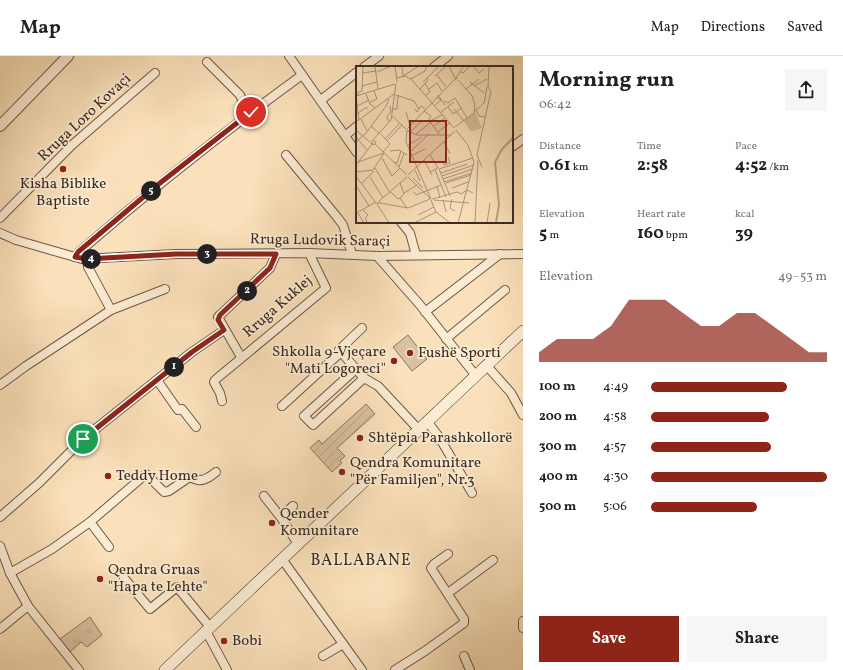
<!DOCTYPE html>
<meta charset="utf-8">
<style>
:root{--surface:#fff;--page:#f6f6f6;--text:#202124;--muted:#757577;--line:#e0e0e0;--accent:#8f2418}
body{margin:0;font-family:Vollkorn,serif;background:var(--page);color:var(--text);height:100vh;display:flex;flex-direction:column;font-size:15px;white-space:nowrap}
*{box-sizing:border-box;margin:0}
p{font-size:13px;color:var(--muted)}
.icon{flex:none;width:22px;height:22px;fill:none;stroke:currentColor;stroke-width:2;stroke-linecap:round;stroke-linejoin:round}
.map{position:relative;flex:1;overflow:hidden}
.drawer{display:flex;flex-direction:column;background:var(--surface);width:320px}
.drawer>*{flex:none}
.pin{position:absolute;display:grid;place-items:center;width:34px;height:34px;color:#fff;margin:-17px;border:2px solid #fff;border-radius:50%;box-shadow:0 1px 4px #0007}
.km{position:absolute;width:20px;height:20px;margin:-10px;border-radius:50%;background:#222;color:#fff;font-size:11px;line-height:20px;text-align:center}
.round{display:grid;place-items:center;flex:none;width:42px;height:42px;border-radius:0px;background:var(--page)}
.headline{display:flex;align-items:center;justify-content:space-between;height:68px;padding:0 16px}
h1{font-size:22px;font-weight:700;line-height:30px}
.metrics{display:grid;grid-template-columns:repeat(3,1fr);gap:6px;height:68px;padding:4px 16px}
.metrics div{display:grid;align-content:center}
.metrics b{font-size:17px;font-weight:700}
.metrics small{font-size:11px;font-weight:400}
.metrics p{font-size:11px}
.chart{height:112px;padding:8px 16px}
.chart p{display:flex;justify-content:space-between}
.chart svg{width:100%;height:72px;margin-top:4px;fill:var(--accent);opacity:.7}
.cta{display:flex;gap:8px;margin-top:auto;padding:8px 16px}
.cta a{flex:1;height:46px;border-radius:0px;background:var(--accent);color:#fff;font-size:16px;font-weight:700;line-height:46px;text-align:center}
.cta a+a{background:var(--page);color:var(--text)}
ul{padding:0 16px;list-style:none;font-size:13px}
li{display:grid;grid-template-columns:64px 48px 1fr;align-items:center;height:30px}
li i{height:10px;border-radius:5px;background:var(--accent)}
header{display:flex;align-items:center;gap:24px;box-sizing:border-box;height:56px;padding:0 20px;background:var(--surface);border-bottom:1px solid var(--line)}
header strong{font-size:19px}
nav{display:flex;gap:22px;margin-inline-start:auto;font-size:14px}
main{display:flex;flex:1;min-height:0}
.map>svg:first-child{display:block}
.grass{fill:url(#grass-tufts);stroke:#8a7662}
.garden{fill:url(#garden-furrows);stroke:#8a7662}
.pitch{fill:#dac2a1;stroke:#8a7662}
.lines{fill:none;stroke-linecap:round;stroke-linejoin:round}
.minor-casing{stroke:#6b5848;stroke-width:10}
.tertiary-casing{stroke:#6b5848;stroke-width:12}
.secondary-casing{stroke:#3b2b22;stroke-width:12}
.minor{stroke:#fcecd3;stroke-width:8}
.tertiary{stroke:#fcecd3;stroke-width:10}
.secondary{stroke:#fcecd3;stroke-width:11}
.route-casing{stroke:#fff;stroke-width:8}
.route{stroke:#8f2418;stroke-width:5}
.poi-dot{fill:#8f2418;stroke:#fcecd3;stroke-width:1.5}
.labels{text-anchor:middle;dominant-baseline:central;stroke-width:3.5;stroke-linejoin:round;paint-order:stroke}
.street-label{font-size:15px;fill:#3b2b22;stroke:#fcecd3}
.poi-label{font-size:15px;fill:#3b2b22;stroke:#fcecd3;text-anchor:start}
.neighbourhood-label{font-size:16px;letter-spacing:1px;fill:#3b2b22;stroke:#fcecd3}
.inset-river{fill:none;stroke:#baa387;stroke-width:2}
.inset-road{fill:none;stroke:#ae987e;stroke-width:1}
.view{fill:#8f2418;fill-opacity:0.15;stroke:#8f2418;stroke-width:2}
.inset-edge{fill:none;stroke:#3b2b22;stroke-width:2}
</style>
<header>
<strong>Map</strong>
<nav><a>Map</a><a>Directions</a><a>Saved</a></nav>
</header>
<main>
<div class="map">
<svg width="523" height="614" viewBox="0 0 523 614">
<defs>
<pattern id="grass-tufts" width="24" height="20" patternUnits="userSpaceOnUse"><rect width="24" height="20" fill="#dac2a1"/><path d="M3 7l-1-3M5 7V3M7 7l1-3M15 17l-1-3M17 17v-4M19 17l1-3" fill="none" stroke="#bca78a"/></pattern>
<pattern id="garden-furrows" width="10" height="10" patternUnits="userSpaceOnUse"><rect width="10" height="10" fill="#dac2a1"/><path d="M-1 1l2-2M0 10L10 0M9 11l2-2" fill="none" stroke="#bca78a"/></pattern>
</defs>
<rect width="100%" height="100%" fill="#fbe1bb"/>
<filter id="stains"><feTurbulence type="fractalNoise" baseFrequency=".005" numOctaves="4"/><feColorMatrix values="0 0 0 0 .2 0 0 0 0 .09 0 0 0 0 .02 0 0 0 .5 -.17"/></filter>
<radialGradient id="worn" r=".72"><stop offset=".6" stop-color="#630" stop-opacity="0"/><stop offset="1" stop-color="#630" stop-opacity=".3"/></radialGradient>
<polygon class="grass" points="90,561 102,579 87,591 81,586 70,596 60,583"/>
<polygon class="garden" points="366,348 375,358 337,392 345,400 340,405 342,407 332,416 310,392 319,384 322,388"/>
<polygon class="pitch" points="408,279 427,303 412,315 393,291"/>
<g class="lines">
<defs>
<g id="minor">
<polyline points="289,0 357,97"/>
<polyline points="207,6 240,39 248,58"/>
<polyline points="364,11 379,0"/>
<polyline points="434,11 448,0"/>
<polyline points="321,44 357,16"/>
<polyline points="346,79 357,70"/>
<polyline points="512,91 523,83"/>
<polyline points="286,99 337,161 343,169 352,198"/>
<polyline points="0,162 72,89 155,17"/>
<polyline points="401,166 410,177 416,199"/>
<polyline points="0,177 16,184 82,203 176,198 309,197 377,200 523,198"/>
<polyline points="377,200 420,249 476,320"/>
<path d="M75,201L79,196C151,134 225,75 302,19"/>
<polyline points="87,203 88,211 111,254"/>
<polyline points="425,256 500,198"/>
<polyline points="362,272 339,294 364,322 378,330 419,374"/>
<polyline points="446,283 505,234"/>
<polyline points="241,301 218,261 270,212 276,198"/>
<polyline points="487,310 511,337 523,359"/>
<polyline points="356,313 304,360 313,369 364,322"/>
<polyline points="157,324 178,354 182,353 196,371"/>
<polyline points="0,329 26,310 111,254 165,233"/>
<polyline points="222,345 220,337 214,326 215,324 326,232 309,197"/>
<polyline points="282,350 341,296"/>
<polyline points="427,365 439,381 472,437"/>
<polyline points="264,440 282,463 298,488"/>
<polyline points="0,461 39,427 83,383 192,296 224,274"/>
<polyline points="281,461 293,450"/>
<polyline points="90,466 109,491"/>
<polyline points="0,490 10,517 28,550 79,614"/>
<polyline points="282,503 362,614"/>
<path d="M10,517L52,493L90,466L146,418L164,436L169,435L188,422C193,421 193,423 198,424C205,425 211,420 216,416"/>
<polyline points="124,522 150,553 177,531 210,571"/>
<polyline points="448,537 493,504"/>
<polyline points="523,565 523,572"/>
<polyline points="0,573 28,550"/>
<polyline points="206,575 227,614"/>
<polyline points="323,600 343,588"/>
<polyline points="464,600 470,614"/>
<polyline points="395,614 425,595 464,567 464,563 431,512 434,508 448,498"/>
</g>
<polyline id="tertiary" points="0,70 68,0"/>
<polyline id="secondary" points="165,614 523,275"/>
</defs>
<use href="#minor" class="minor-casing"/>
<use href="#tertiary" class="tertiary-casing"/>
<use href="#secondary" class="secondary-casing"/>
<use href="#minor" class="minor"/>
<use href="#tertiary" class="tertiary"/>
<use href="#secondary" class="secondary"/>
</g>
<g class="lines">
<defs>
<polyline id="route" points="83,383 192,296 224,274 218,264 220,259 270,212 276,198 176,198 87,203 75,201 78,196 160,127 251,56"/>
</defs>
<use href="#route" class="route-casing"/>
<use href="#route" class="route"/>
</g>
<g class="poi-dot">
<circle cx="63" cy="113" r="4"/>
<circle cx="410" cy="297" r="4"/>
<circle cx="394" cy="305" r="4"/>
<circle cx="360" cy="382" r="4"/>
<circle cx="342" cy="416" r="4"/>
<circle cx="108" cy="420" r="4"/>
<circle cx="272" cy="467" r="4"/>
<circle cx="100" cy="523" r="4"/>
<circle cx="224" cy="585" r="4"/>
</g>
<g class="labels">
<g class="street-label">
<text transform="translate(85 62) rotate(-43)">Rruga Loro Kovaçi</text>
<text transform="translate(320 185) rotate(1)">Rruga Ludovik Saraçi</text>
<text transform="translate(278 251) rotate(-41)">Rruga Kuklej</text>
</g>
<g class="poi-label">
<text x="63" y="128" text-anchor="middle">Kisha Biblike<tspan x="63" dy="17">Baptiste</tspan></text>
<text x="386" y="296" text-anchor="end">Shkolla 9-Vjeçare<tspan x="386" dy="17">"Mati Logoreci"</tspan></text>
<text x="418" y="297">Fushë Sporti</text>
<text x="368" y="382">Shtëpia Parashkollorë</text>
<text x="350" y="407">Qendra Komunitare<tspan x="350" dy="17">"Për Familjen", Nr.3</tspan></text>
<text x="116" y="420">Teddy Home</text>
<text x="280" y="458">Qender<tspan x="280" dy="17">Komunitare</tspan></text>
<text x="108" y="514">Qendra Gruas<tspan x="108" dy="17">"Hapa te Lehte"</tspan></text>
<text x="232" y="585">Bobi</text>
</g>
<g class="neighbourhood-label">
<text x="361" y="505">BALLABANE</text>
</g>
</g>
<g transform="translate(356 10)">
<rect width="157" height="157" fill="#fbe1bb"/>
<path d="M119,46L126,62L115,66L108,55Z" fill="#dac2a1"/>
<path class="inset-river" d="M140,157L143,139L139,96L146,83L157,72"/>
<path class="inset-road" d="M19,0L22,24M39,0L41,16M93,0L99,12M117,0L123,7L128,3M46,1L47,10L63,0M21,6L35,0M105,6L107,7L114,0M6,7L20,5M81,9L90,21M79,10L89,1M41,12L49,10L55,13L98,62M102,12L99,13L108,0M55,13L69,5L71,0M67,16L83,0M114,16L128,27M69,17L74,26L70,29M6,20L21,16M118,20L131,13M132,21L133,0M64,23L72,14L71,12M73,23L81,17L86,25M110,23L123,13M10,28L14,38L19,42M40,29L58,35L63,43M82,29L89,39M0,30L39,18M0,30L3,54M2,30V26L6,25L7,0M88,35L92,37L99,32L111,52M14,36L21,33L18,25M79,39L85,34L80,31M1,40L13,34M92,41L97,48L106,42M37,43H41L42,29M59,43L61,46L65,40L69,43M98,43L108,55M120,44L123,50L129,51M68,45L75,50L73,54L83,68M119,45L128,37L131,21M50,46L54,60M85,46L98,36M1,48L9,42H12M36,50L50,63M5,53L11,65M74,55L86,49M0,56L38,28M33,56L31,51L35,45L34,40M15,60L24,68M78,60L89,52M99,61L118,47L119,39L116,30L102,14M51,63L99,13M0,64L16,78M51,64L50,76L75,133M51,64L60,69H95M100,64L112,79L118,96L102,157M54,66L65,56M82,66L94,57M25,68L34,78L27,86M60,68L75,56M0,71L11,84M29,73L44,57M18,74L20,77L17,79L16,75L35,54L40,18M31,75L46,59M0,76L10,67L30,40L33,33M88,76L94,88M19,78L51,109M52,79L66,71M34,85L43,84L51,89M54,86L73,68M74,89L82,102L74,106M55,90L69,83M26,92L36,110L44,102M68,94L76,109M86,95L88,99L94,97L92,91M2,96L28,87M38,96L41,97L45,85M0,99L16,78M43,101L48,87M126,101L121,89L135,25L132,21M19,102L34,127M17,104L28,87M59,104L64,115M79,104L90,131M0,106L17,104M85,107L111,98M52,109L99,65M0,110L19,136M86,110L118,99M14,111L27,132M52,111L75,133M57,112L67,122M87,113L117,103M88,116L116,107M6,117L18,105M90,117L115,109M81,120L84,132M1,121L13,140M96,122L112,116M35,126L42,133L44,132L51,142M58,126L60,129L85,119M48,127L61,119M94,130L83,103L117,92M44,132L48,128L44,117M76,133L101,126L105,128L111,124L117,127M96,133L94,142L99,145M75,134L80,146L94,157M78,134L113,137M87,134L90,146M19,137H24L23,135L51,111M24,137L52,142L74,133M21,138L33,157M7,144L12,149L9,152L11,155M0,147L20,136M2,147L8,157L11,155M62,149L78,141M58,157L80,146M119,157L122,94M131,157L134,137"/>
<path class="view" d="M54,55H90V96H54Z"/>
<rect width="157" height="157" class="inset-edge"/>
</g>
<rect width="100%" height="100%" filter="url(#stains)"/>
<rect width="100%" height="100%" fill="url(#worn)"/>
</svg>
<div class="pin" style="left:83px;top:383px;background:#1e9e55"><svg class="icon" aria-label="arrive" viewBox="0 0 24 24"><path d="M6 21V4h12l-3 4 3 4H6"/></svg></div>
<div class="pin" style="left:251px;top:56px;background:#d93025"><svg class="icon" aria-label="check" viewBox="0 0 24 24"><path d="M5 12l5 5 9-10"/></svg></div>
<b class="km" style="left:174px;top:311px">1</b>
<b class="km" style="left:247px;top:235px">2</b>
<b class="km" style="left:207px;top:198px">3</b>
<b class="km" style="left:91px;top:203px">4</b>
<b class="km" style="left:151px;top:135px">5</b>
</div>
<section class="drawer">
<div class="headline"><div><h1>Morning run</h1><p>06:42</p></div><a class="round"><svg class="icon" aria-label="share" viewBox="0 0 24 24"><path d="M12 15V3M7 8l5-5 5 5M5 13v7h14v-7"/></svg></a></div>
<div class="metrics">
<div><p>Distance</p><b>0.61<small> km</small></b></div>
<div><p>Time</p><b>2:58</b></div>
<div><p>Pace</p><b>4:52<small> /km</small></b></div>
</div>
<div class="metrics">
<div><p>Elevation</p><b>5<small> m</small></b></div>
<div><p>Heart rate</p><b>160<small> bpm</small></b></div>
<div><p>kcal</p><b>39</b></div>
</div>
<div class="chart"><p><span>Elevation</span>49–53 m</p>
<svg viewBox="0 0 160 44" preserveAspectRatio="none"><path d="M0 44V38L10 30L20 30L30 30L40 22L50 6L60 6L70 6L80 14L90 22L100 22L110 14L120 14L130 22L140 30L150 38L160 38V44z"/></svg>
</div>
<ul>
<li><b>100 m</b>4:49<i style="width:77%"></i></li>
<li><b>200 m</b>4:58<i style="width:67%"></i></li>
<li><b>300 m</b>4:57<i style="width:68%"></i></li>
<li><b>400 m</b>4:30<i style="width:100%"></i></li>
<li><b>500 m</b>5:06<i style="width:60%"></i></li>
</ul>
<div class="cta"><a>Save</a><a>Share</a></div>
</section>
</main>
